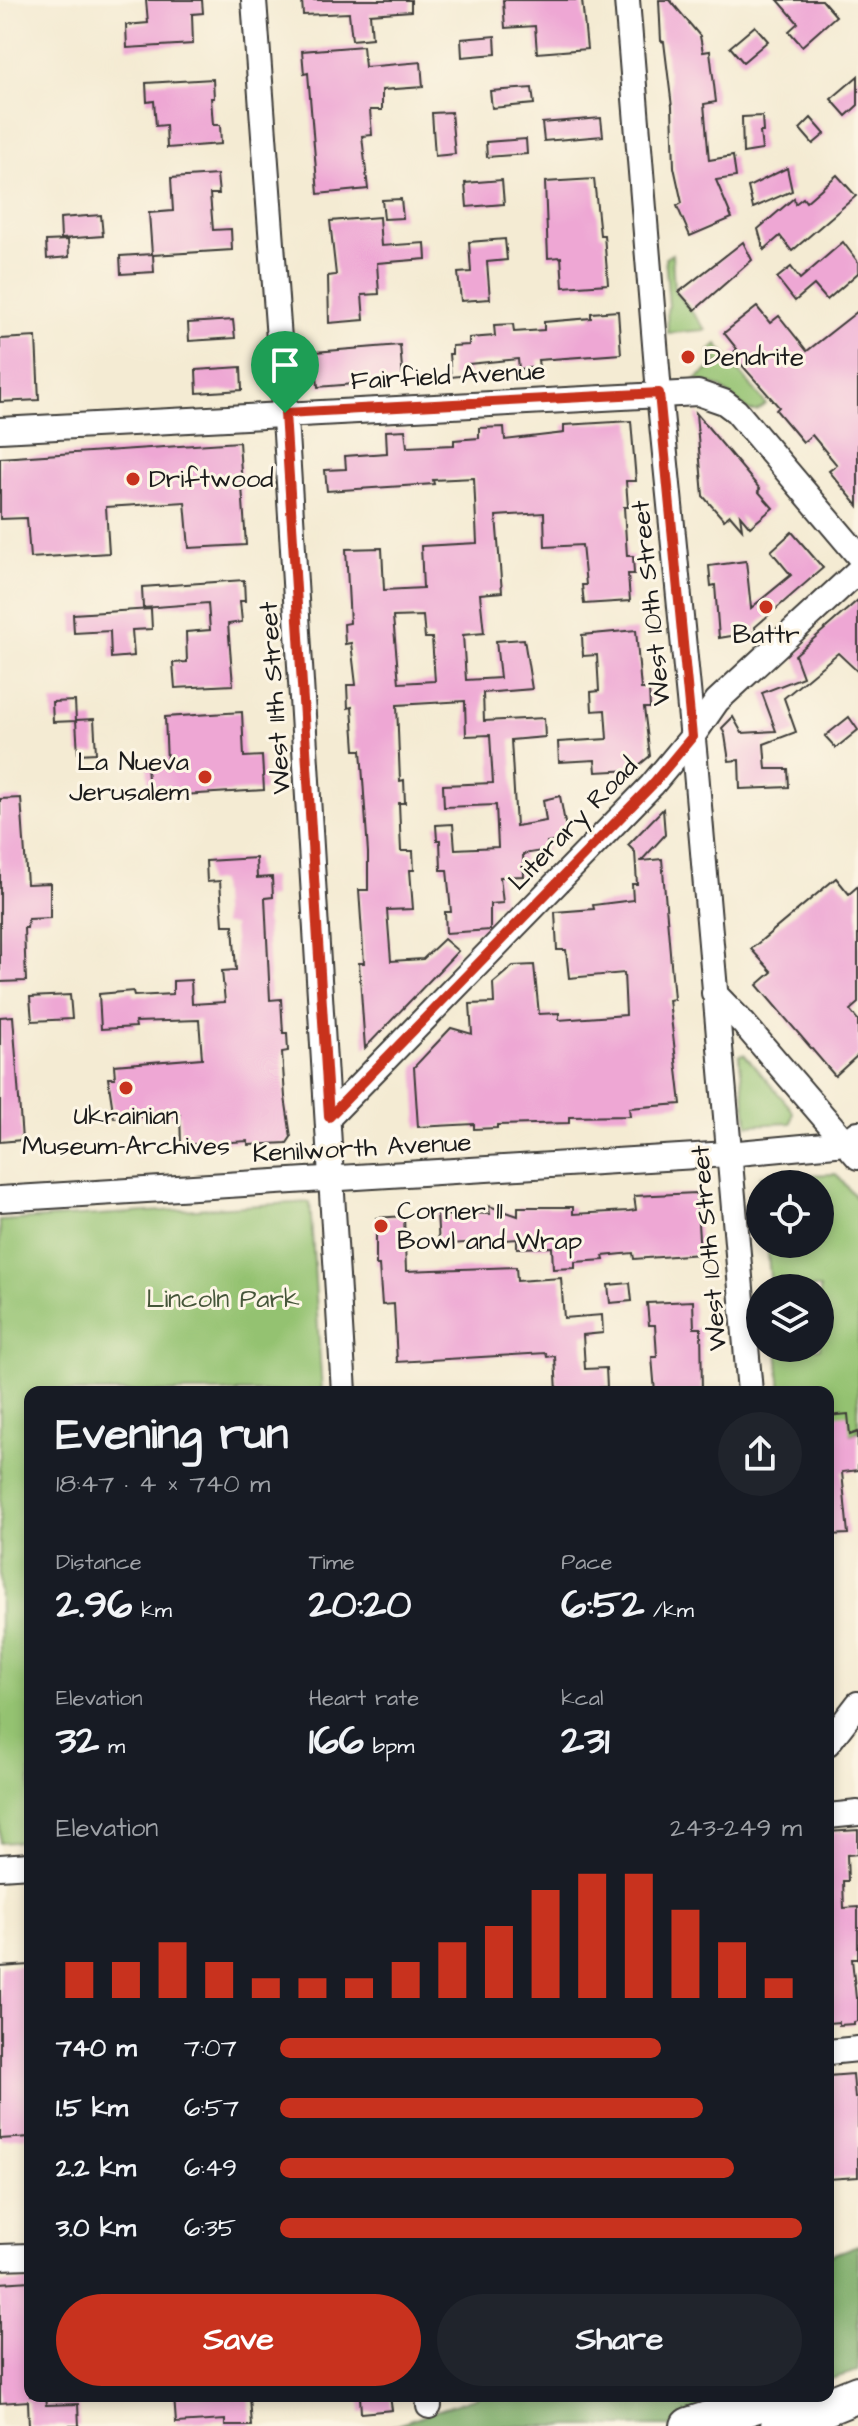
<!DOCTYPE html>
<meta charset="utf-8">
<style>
:root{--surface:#171b24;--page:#20242c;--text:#f1f3f6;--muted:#9ea1a6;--accent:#c8321e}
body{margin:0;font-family:"Architects Daughter",sans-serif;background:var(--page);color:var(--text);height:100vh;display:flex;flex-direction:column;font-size:30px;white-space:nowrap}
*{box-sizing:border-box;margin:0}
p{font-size:26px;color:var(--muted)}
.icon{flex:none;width:44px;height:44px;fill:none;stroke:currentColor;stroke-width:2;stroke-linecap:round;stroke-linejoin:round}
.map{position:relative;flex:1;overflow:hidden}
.sheet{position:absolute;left:24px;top:1386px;width:810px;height:1016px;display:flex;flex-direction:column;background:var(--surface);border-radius:16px;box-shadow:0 4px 12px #0003}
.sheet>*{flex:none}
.buttons{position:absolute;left:746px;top:1170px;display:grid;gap:16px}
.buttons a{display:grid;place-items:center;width:88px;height:88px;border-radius:50%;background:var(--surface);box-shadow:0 4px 12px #0003;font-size:40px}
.pin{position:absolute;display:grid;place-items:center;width:68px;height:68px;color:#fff;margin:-82px -34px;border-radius:50% 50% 50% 0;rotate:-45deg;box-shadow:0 0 8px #0007}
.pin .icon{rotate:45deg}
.round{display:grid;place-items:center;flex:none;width:84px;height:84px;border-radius:42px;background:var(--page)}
.overview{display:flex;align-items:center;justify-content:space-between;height:136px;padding:0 32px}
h1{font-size:44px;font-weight:800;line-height:60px}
.metrics{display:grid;grid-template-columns:repeat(3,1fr);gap:12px;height:136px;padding:8px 32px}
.metrics div{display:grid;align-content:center}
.metrics b{font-size:40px;font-weight:800}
.metrics small{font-size:22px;font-weight:400}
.metrics p{font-size:22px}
.chart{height:224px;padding:16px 32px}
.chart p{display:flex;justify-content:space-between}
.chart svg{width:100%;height:144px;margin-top:8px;stroke:var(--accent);stroke-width:6}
.button{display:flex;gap:16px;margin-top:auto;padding:16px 32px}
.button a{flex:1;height:92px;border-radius:48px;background:var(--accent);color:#fff;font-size:32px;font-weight:800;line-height:92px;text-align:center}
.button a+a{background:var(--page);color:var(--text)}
ul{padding:0 32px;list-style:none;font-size:26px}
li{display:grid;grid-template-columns:128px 96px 1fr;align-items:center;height:60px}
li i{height:20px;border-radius:10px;background:var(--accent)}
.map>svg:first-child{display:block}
.green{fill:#94c271;stroke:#586f46;stroke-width:2}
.forest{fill:#77a863;stroke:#4a6240;stroke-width:2}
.building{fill:#eea7d4;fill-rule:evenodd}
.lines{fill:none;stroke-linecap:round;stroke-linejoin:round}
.minor-casing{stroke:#3c3b37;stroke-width:28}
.highway-casing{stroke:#3c3b37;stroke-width:40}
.minor{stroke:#fff;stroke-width:24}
.highway{stroke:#fff;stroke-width:36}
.route-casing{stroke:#fff;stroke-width:16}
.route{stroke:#c8321e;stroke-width:10}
.poi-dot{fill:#c8321e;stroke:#fcf5e5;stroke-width:3}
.labels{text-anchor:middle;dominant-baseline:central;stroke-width:6;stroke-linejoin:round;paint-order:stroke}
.poi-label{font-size:26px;fill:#1c1c1c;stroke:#fcf5e5;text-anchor:start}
.street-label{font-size:26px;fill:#1c1c1c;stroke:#fcf5e5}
.park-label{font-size:26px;fill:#46563a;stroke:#fcf5e5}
</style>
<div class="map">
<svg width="858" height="2426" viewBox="0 0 858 2426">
<rect width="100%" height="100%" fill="#fcf5e5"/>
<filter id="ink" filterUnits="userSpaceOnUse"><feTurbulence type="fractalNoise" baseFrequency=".0125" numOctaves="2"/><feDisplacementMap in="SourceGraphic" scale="16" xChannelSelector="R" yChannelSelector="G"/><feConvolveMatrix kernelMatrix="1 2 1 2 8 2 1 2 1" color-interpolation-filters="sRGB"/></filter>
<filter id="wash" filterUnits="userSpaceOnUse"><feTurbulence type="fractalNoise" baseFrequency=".006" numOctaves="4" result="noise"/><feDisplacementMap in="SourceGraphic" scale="32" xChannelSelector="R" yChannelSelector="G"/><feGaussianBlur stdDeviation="1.8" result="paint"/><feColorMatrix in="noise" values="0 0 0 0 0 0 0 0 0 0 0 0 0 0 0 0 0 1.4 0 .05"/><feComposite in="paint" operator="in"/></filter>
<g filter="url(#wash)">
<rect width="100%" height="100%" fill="#f4ebd3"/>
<g class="green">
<polygon points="672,254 674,289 706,330 668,333 667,310 669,306 665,258"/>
<polygon points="717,344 766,404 757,411 749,411 720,387 696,379 718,362 709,351"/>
<polygon points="744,1054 790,1107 793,1112 791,1123 748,1125 739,1055"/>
<polygon points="836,1174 858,1200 858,1432 850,1435 828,1416 828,1392 781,1392 777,1348 820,1348 820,1288 771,1288 767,1244 820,1244 820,1184 762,1184 761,1176"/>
<polygon points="310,1202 322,1392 30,1392 30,1841 0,1843 0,1221"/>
</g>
<g class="forest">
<polygon points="858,2245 858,2371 828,2380 828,2256"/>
<polygon points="480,2396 777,2396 686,2426 391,2426"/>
</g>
<g id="blocks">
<g class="building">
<polygon points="146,0 202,0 203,13 192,14 193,44 127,48 126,25 148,23"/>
<polygon points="302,0 411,0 411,11 370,14 372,38 352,40 349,13 303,15"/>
<polygon points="503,0 582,0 587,49 537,53 535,26 505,28"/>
<polygon points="659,0 670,0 700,36 703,52 710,51 716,102 704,104 709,160 733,156 736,177 716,180 732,218 690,236 677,206 682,203 674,167 672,107 664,42 661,41"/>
<polygon points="778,0 822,0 836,16 802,46 789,31 798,23"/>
<polygon points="755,26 768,41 743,62 730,47"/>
<polygon points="495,36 496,54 462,57 461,39"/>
<polygon points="363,46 365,67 421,62 423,87 382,90 382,110 370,110 372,135 362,136 368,189 318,194 308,73 304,74 302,51"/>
<polygon points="858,76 858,105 846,116 831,99"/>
<polygon points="213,79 214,98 211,98 213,125 220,125 221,144 167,148 166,125 156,126 154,101 147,102 146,83"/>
<polygon points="532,88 534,104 492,108 490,91"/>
<polygon points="451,112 455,154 435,156 432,113"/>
<polygon points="762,116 763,132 760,132 762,150 743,153 742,117"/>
<polygon points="601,118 603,136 544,141 542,123"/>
<polygon points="811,118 825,134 813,144 800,129"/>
<polygon points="526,139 527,154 487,157 486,142"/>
<polygon points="787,168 792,191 753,208 748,187"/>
<polygon points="217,175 219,194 210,194 213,230 231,229 232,250 153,255 154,272 121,274 120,256 152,254 149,213 173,211 171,178"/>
<polygon points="837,175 856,196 792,251 780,236 764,250 758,229 794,198 795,204 803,198 806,202"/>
<polygon points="594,179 600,235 604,235 608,284 563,287 561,257 548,258 545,182"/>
<polygon points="502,180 504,204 467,207 465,183"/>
<polygon points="401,199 403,218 384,219 382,200"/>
<polygon points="101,215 103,236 61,239 60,218"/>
<polygon points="379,217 381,246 425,243 426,259 377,263 379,294 362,295 364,320 329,323 328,276 336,275 330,221"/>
<polygon points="505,239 507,260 487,262 490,299 461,301 458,273 471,272 469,242"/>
<polygon points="68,240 69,257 47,259 46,241"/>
<polygon points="743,242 752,260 695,310 679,292"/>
<polygon points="843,242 858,262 858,273 827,300 814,285 795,301 777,278 791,267 800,279"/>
<polygon points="757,307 770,323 779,316 807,351 858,311 858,506 829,471 837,465 812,435 803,442 776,410 779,407 732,354 737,349 724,333"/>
<polygon points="618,311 621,354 538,360 539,367 519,369 518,359 469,364 469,375 451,377 449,354 452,354 452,346 469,345 469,338 495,336 494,325 513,324 514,332 544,330 544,322 591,318 591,313"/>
<polygon points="233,320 235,338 189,341 188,323"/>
<polygon points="36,337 39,400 0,402 0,339"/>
<polygon points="400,345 403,380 318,387 315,352"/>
<polygon points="241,367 242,390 197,393 196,370"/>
<polygon points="696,413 760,489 758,491 773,508 750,527 740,515 742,529 730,515 724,520 703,496"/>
<path d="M631,421L636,481H626L628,507H624L627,556H633L634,574H628L630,601L584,604L582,585H586L582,545L545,547L544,513L496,516L502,592L480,594L484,633L463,635L466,680L500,678L496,641L524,639L532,689L483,693L484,721L544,718L545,737L511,740L516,826L546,821L543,800L560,796L568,839L547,843L548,850L523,854L524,876L500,877L503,903L490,904V930L446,933L445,912H451L447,870H441L440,840H437L436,825L453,824L455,849L498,847L496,805L444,807L443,785L493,783L490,735L466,736L465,701L397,705L400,781L404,780L405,803H399L401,851H413L414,870H410L413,909L387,910L391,961L423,959L444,939L458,951L365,1048L359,963H364L359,890H368V853L361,750H355L352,707L348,708L347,685H356L351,643L345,644L344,624L350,623L346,549L382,548L384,590L423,588L421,546L477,543L474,478L433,480L434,484L327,491L325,470L346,469L345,456L387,453L386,431L405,430L407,447L454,445V440L479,438V428L504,427L505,440L564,433V425ZM423,616L425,638H432L435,681L399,683L393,617Z"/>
<polygon points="239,442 246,545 189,548 185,502 106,507 109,553 30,558 27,518 0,519 0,458"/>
<polygon points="792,532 823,568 755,627 756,632 719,638 715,585 711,586 709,566 746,561 751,608 791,575 771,551"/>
<polygon points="244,580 245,601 240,601 242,622 228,624 233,685 175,688 173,663 187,662 186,632 210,630 208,603 143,608 142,587"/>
<polygon points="858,600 858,672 838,653 784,698 796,732 764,744 766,769 788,769 789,787 740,789 739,760 729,761 725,735 722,728 733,717 742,733 776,731 762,693 803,677 795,655"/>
<polygon points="151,609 152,629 132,630 134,656 111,658 110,631 74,633 73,614"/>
<polygon points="636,630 641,689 649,689 650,708 644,708 650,756 633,770 596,772 595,760 559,762 558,742 607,739 605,710 592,711 591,692 599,691 597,655 583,656 582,635"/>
<polygon points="75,701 76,721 53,722 52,702"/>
<polygon points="242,712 244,757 262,756 264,790 149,797 147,764 167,762 165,717"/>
<polygon points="849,717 858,730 836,748 825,736"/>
<polygon points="94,719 96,753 78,754 76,720"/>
<polygon points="21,798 27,884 50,883 50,918 28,919 27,928 24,928 26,981 0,982 0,799"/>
<polygon points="663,809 665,835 641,861 662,859 674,999 669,1000 681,1104 629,1108 630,1116 569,1117 569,1123 497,1125 497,1128 474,1129 474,1124 418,1127 414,1067 451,1028 472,1034 470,1004 494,1003 493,983 513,966 534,965 539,1014 559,1013 559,1020 626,1015 624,973 569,978 566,950 557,950 555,912 594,909 593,905 633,900 632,884 637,884 635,852 628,845"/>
<polygon points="256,858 257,878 272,877 273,897 265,898 270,1000 281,999 283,1033 287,1033 288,1051 282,1052 285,1097 291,1137 287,1143 248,1145 248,1141 181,1145 180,1115 114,1118 108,1078 115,1078 114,1065 202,1058 199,1020 135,1022 136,1027 101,1029 99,994 133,991 134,996 173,994 173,981 191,980 192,1004 225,1002 222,971 236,970 233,925 223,925 220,881 207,882 206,861"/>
<polygon points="836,878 849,894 858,886 858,1003 850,1010 858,1020 858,1055 835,1076 757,985 772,972 751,949"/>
<polygon points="70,995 72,1019 32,1021 30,997"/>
<polygon points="13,1016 22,1140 0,1142 0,1017"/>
<polygon points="696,1193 700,1254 634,1259 633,1253 603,1256 604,1260 575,1262 575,1268 553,1269 552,1247 517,1248 517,1239 439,1245 437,1213 451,1216 471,1213 490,1214 489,1206 518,1216 518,1207 573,1207 573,1214 629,1211 636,1210 634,1196"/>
<polygon points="404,1216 406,1271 516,1267 517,1281 561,1278 564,1318 602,1315 603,1333 583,1335 585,1369 606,1368 607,1387 587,1389 587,1392 557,1392 555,1356 547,1357 546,1353 397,1362 394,1304 382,1305 379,1265 376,1265 376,1218"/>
<polygon points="630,1283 632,1301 610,1303 608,1285"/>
<polygon points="693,1301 694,1328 701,1328 702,1392 655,1392 652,1357 657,1357 655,1325 649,1325 647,1303"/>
<polygon points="848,1414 850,1435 858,1432 858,1470 842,1472 848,1534 828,1535 828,1416"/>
<polygon points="858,1830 858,1854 847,1855 848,1881 843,1881 844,1908 858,1907 858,1959 852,1959 856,1998 858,1998 858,2021 854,2022 854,2024 839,2025 839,2022 828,2023 828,1832"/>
<polygon points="30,1965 30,2137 0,2139 0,1967"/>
<polygon points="853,2074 855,2098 858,2098 858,2177 828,2179 828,2076"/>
<polygon points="30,2281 30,2396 45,2396 46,2405 78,2404 79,2426 29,2426 28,2401 0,2403 0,2283"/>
<polygon points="174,2396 249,2396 251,2426 225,2426 225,2420 176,2423"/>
<polygon points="360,2396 390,2396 392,2410 361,2413"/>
</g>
</g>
</g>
<g filter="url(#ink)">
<use href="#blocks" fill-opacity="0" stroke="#3c3b37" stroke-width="2"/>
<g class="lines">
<defs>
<g id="minor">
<polyline points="254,0 286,434 344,1392"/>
<polyline points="627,0 659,393 695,760 750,1392"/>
<polyline points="0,430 698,393 724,402 736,411 858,555"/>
<polyline points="714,993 744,1024 858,1157"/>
<polyline points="329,1117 652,785 692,737 717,701 858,571"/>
<polyline points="0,1199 728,1154 846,1143 858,1133"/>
<polyline points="828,1743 858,1704"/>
<polyline points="828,1816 858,1813"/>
<polyline points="0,1867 30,1865"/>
<polyline points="828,2052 858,2049"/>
<polyline points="0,2257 30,2256"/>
<polyline points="428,2396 429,2406"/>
</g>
<g id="highway">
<polyline points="689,2426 782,2396"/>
<polyline points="779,2426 858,2394"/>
</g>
</defs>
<use href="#minor" class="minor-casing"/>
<use href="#highway" class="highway-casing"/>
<use href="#minor" class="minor"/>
<use href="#highway" class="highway"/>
</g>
</g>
<g class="lines" filter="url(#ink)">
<defs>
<polygon id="route" points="659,393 692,737 652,785 329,1117 285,413"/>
</defs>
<use href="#route" class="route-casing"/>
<use href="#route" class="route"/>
</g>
<g class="poi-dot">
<circle cx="688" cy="357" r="8"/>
<circle cx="133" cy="479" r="8"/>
<circle cx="766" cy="607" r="8"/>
<circle cx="205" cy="777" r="8"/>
<circle cx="126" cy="1088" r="8"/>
<circle cx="381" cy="1226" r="8"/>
</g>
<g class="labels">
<g class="poi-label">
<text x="704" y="357">Dendrite</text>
<text x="149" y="479">Driftwood</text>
<text x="766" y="635" text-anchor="middle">Battr</text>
<text x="189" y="762" text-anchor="end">La Nueva<tspan x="189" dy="30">Jerusalem</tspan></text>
<text x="126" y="1116" text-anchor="middle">Ukrainian<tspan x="126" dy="30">Museum-Archives</tspan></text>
<text x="397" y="1211">Corner 11<tspan x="397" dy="30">Bowl and Wrap</tspan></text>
</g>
<g class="street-label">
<text transform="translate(448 376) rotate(-3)">Fairfield Avenue</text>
<text transform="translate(651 603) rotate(-96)">West 10th Street</text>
<text transform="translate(275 698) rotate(-94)">West 11th Street</text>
<text transform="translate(573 824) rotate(-46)">Literary Road</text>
<text transform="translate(362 1148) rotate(-3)">Kenilworth Avenue</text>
<text transform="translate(709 1248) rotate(-95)">West 10th Street</text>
</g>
<g class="park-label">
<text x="223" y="1299">Lincoln Park</text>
</g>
</g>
</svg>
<div class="buttons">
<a><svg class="icon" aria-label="locate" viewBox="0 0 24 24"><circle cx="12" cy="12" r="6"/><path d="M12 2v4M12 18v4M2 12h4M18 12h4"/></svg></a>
<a><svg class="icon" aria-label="layers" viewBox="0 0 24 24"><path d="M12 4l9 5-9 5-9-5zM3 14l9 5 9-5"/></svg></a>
</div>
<div class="pin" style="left:285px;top:413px;background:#1e9e55"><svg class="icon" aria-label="arrive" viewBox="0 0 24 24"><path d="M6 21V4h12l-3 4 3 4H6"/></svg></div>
<section class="sheet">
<div class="overview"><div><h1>Evening run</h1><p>18:47 · 4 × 740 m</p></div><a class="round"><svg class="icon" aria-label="share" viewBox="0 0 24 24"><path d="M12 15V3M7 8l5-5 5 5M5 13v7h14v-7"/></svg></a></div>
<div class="metrics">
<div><p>Distance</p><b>2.96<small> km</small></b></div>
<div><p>Time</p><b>20:20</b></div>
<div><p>Pace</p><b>6:52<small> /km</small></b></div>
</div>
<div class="metrics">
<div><p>Elevation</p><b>32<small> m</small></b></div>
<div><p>Heart rate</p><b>166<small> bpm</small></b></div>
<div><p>kcal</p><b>231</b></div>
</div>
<div class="chart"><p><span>Elevation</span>243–249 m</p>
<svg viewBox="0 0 160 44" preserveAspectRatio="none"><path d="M5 44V33M15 44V33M25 44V27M35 44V33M45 44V38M55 44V38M65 44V38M75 44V33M85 44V27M95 44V22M105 44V11M115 44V6M125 44V6M135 44V17M145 44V27M155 44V38"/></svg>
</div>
<ul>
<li><b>740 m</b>7:07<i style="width:73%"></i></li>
<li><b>1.5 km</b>6:57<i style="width:81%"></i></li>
<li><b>2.2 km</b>6:49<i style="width:87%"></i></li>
<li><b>3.0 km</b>6:35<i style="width:100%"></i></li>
</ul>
<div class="button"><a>Save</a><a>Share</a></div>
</section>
</div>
